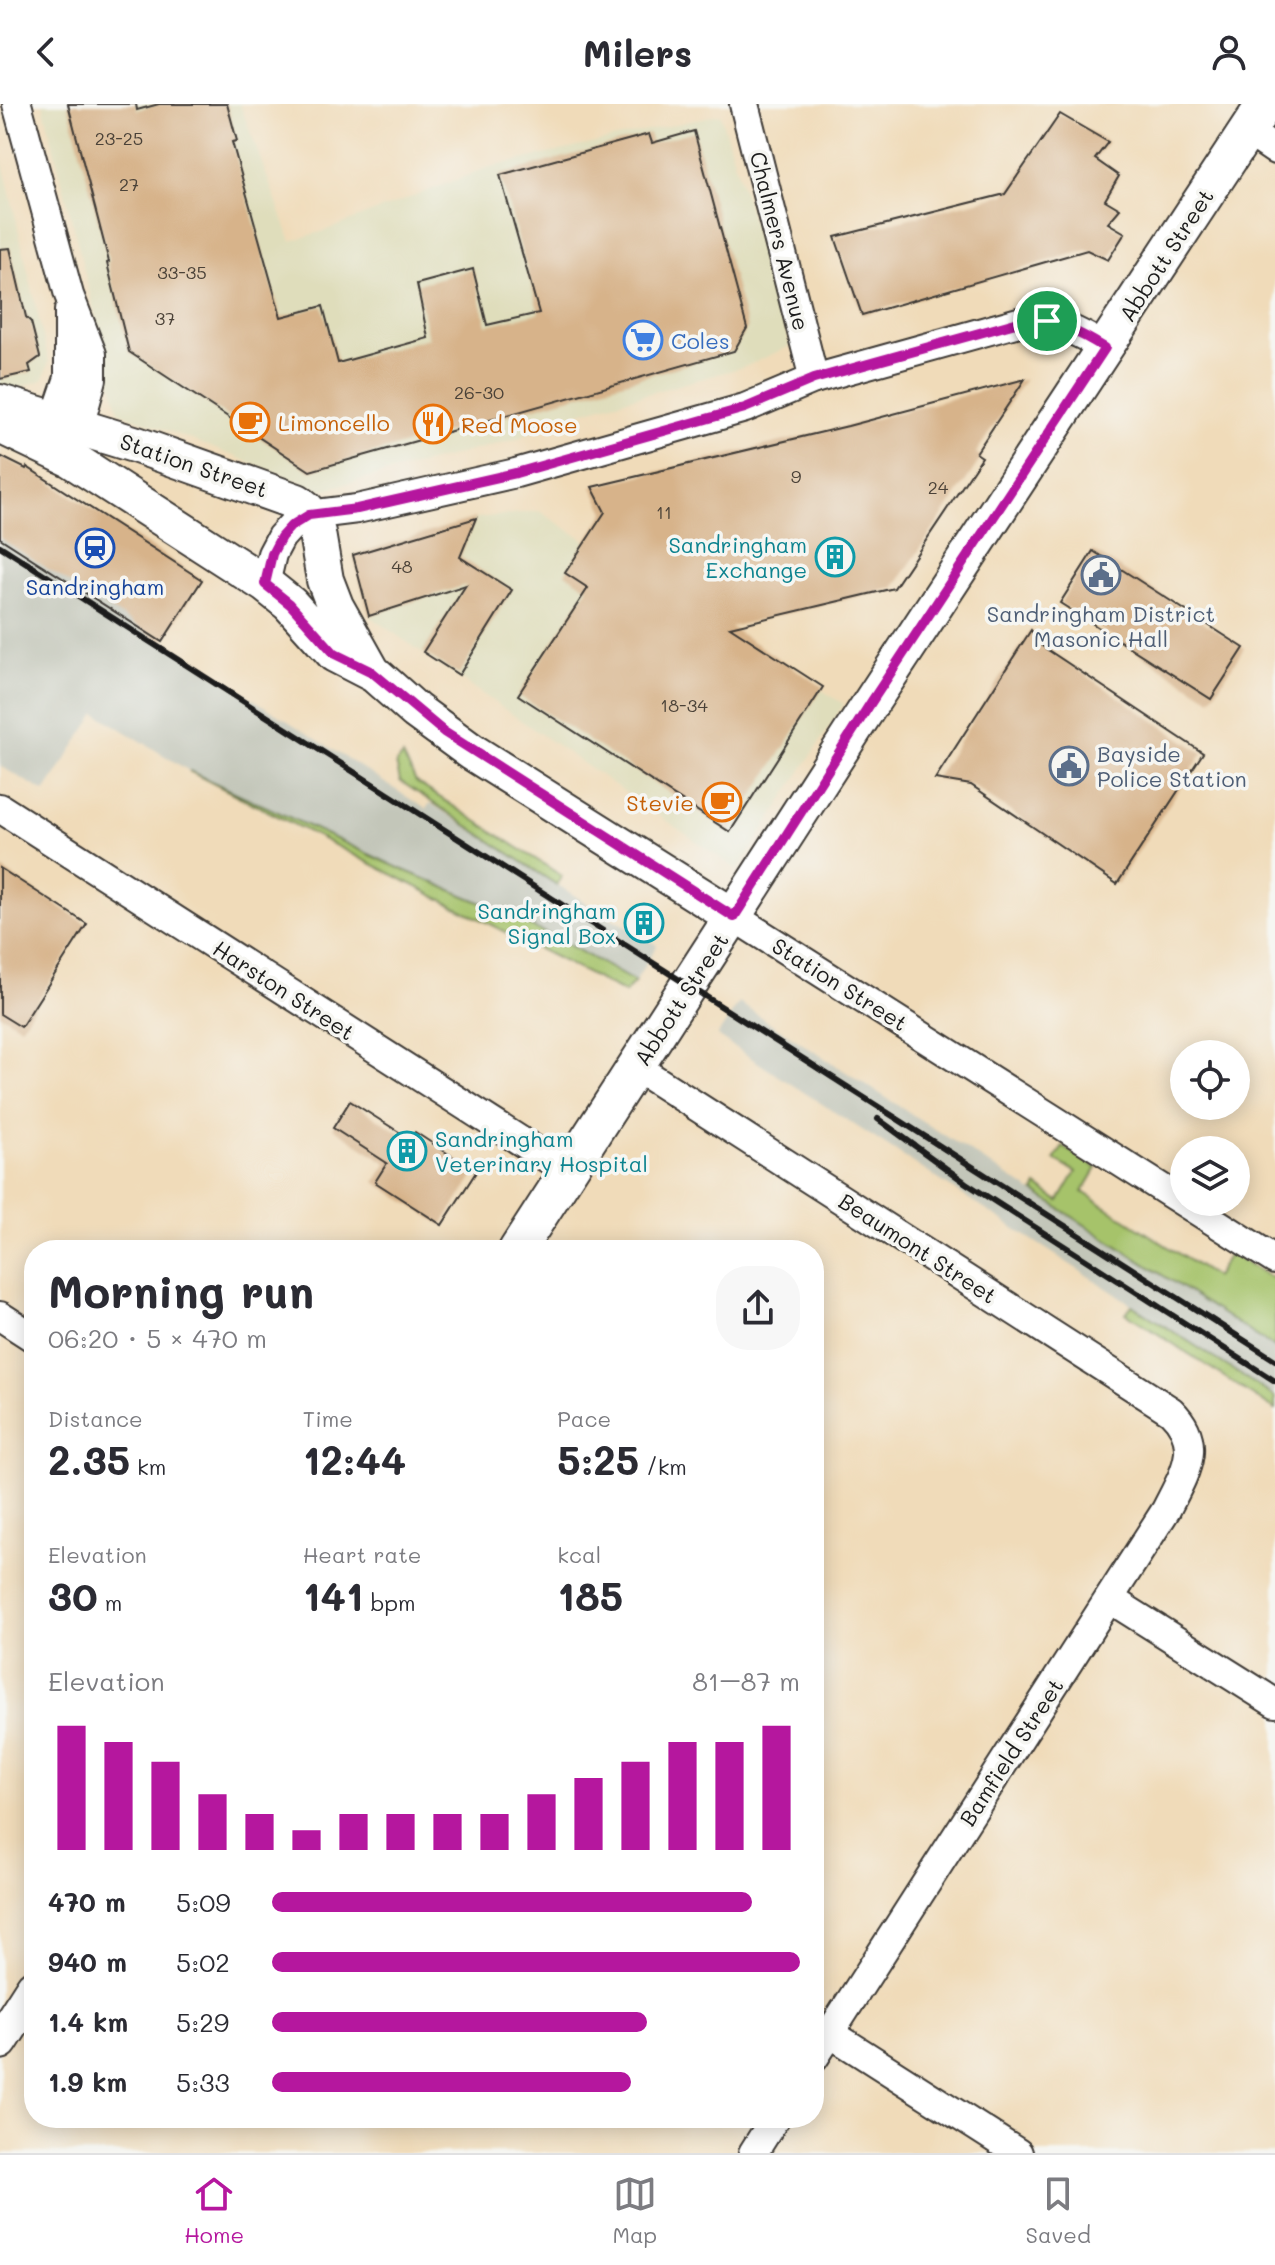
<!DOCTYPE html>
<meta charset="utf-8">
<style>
:root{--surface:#fff;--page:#f7f7f7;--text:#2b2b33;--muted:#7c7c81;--line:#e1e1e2;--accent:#b5179e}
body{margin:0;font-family:Mali,sans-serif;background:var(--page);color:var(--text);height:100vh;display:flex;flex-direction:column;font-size:30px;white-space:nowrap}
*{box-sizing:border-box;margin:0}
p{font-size:26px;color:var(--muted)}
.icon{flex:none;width:44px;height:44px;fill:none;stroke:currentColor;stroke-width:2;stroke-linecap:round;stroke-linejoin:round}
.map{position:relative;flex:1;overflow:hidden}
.side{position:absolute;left:24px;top:1136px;width:800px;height:888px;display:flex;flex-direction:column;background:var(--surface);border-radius:32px;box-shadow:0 4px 20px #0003}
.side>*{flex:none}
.buttons{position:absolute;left:1170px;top:936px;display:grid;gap:16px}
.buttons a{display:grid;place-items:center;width:80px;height:80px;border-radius:50%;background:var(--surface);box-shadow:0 4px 20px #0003;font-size:40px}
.pin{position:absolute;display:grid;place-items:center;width:68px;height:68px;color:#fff;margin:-34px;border:4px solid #fff;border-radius:50%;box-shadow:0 2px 8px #0007}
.round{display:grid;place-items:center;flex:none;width:84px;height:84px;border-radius:32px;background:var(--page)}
.overview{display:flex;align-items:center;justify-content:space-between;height:136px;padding:0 24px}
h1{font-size:44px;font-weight:800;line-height:60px}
.stats{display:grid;grid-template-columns:repeat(3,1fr);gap:12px;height:136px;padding:8px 24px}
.stats div{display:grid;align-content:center}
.stats b{font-size:40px;font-weight:800}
.stats small{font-size:22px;font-weight:400}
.stats p{font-size:22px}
.chart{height:224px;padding:16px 24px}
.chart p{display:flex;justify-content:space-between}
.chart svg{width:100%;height:144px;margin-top:8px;stroke:var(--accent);stroke-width:6}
ul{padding:0 24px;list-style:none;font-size:26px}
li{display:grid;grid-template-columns:128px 96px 1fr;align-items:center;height:60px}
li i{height:20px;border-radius:10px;background:var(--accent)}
header{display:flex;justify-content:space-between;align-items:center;height:104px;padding:0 24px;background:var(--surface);font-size:36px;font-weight:800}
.tabs{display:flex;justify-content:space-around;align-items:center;height:112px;border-top:2px solid var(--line);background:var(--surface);font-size:22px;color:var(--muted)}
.tabs a{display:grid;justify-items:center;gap:4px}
.tabs .current{color:var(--accent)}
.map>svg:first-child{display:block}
.built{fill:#dfddbb}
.industrial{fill:#c3c6b9}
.green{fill:#a6c36a;stroke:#617043;stroke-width:2}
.building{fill:#d7b38a}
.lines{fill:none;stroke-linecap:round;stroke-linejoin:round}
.minor-casing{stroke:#3c3934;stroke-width:32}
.tertiary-casing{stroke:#3c3934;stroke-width:40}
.minor{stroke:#fff;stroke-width:28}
.tertiary{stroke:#fff;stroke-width:36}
.rail{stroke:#1c1c1c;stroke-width:6}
.route-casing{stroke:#fff;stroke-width:16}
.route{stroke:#b5179e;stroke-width:10}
.labels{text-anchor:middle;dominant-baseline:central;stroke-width:7;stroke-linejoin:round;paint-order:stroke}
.number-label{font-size:18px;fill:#4b4238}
.street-label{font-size:22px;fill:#1c1c1c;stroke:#f6f6f2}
.shop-label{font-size:22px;fill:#366cbe;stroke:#f6f6f2;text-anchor:start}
.food-label{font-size:22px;fill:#c56008;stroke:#f6f6f2;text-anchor:start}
.culture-label{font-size:22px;fill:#0d838f;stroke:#f6f6f2;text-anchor:end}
.transit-label{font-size:22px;fill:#164399;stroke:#f6f6f2}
.service-label{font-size:22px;fill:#4e5e75;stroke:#f6f6f2}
</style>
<header><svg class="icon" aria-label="back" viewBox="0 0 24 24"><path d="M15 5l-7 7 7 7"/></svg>Milers<svg class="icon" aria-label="person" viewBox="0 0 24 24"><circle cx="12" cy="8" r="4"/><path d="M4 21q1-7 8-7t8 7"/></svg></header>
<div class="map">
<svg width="1275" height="2049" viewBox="0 0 1275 2049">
<rect width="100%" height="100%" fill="#f6f6f2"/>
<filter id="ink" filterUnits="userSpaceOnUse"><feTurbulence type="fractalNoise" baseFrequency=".0125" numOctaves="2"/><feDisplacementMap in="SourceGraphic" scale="16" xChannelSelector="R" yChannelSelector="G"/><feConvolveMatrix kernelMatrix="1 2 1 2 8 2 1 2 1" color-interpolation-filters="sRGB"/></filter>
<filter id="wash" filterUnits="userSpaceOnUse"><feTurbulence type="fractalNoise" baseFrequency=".006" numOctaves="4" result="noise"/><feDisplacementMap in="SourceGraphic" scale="32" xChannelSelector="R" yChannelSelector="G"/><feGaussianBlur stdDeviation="1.8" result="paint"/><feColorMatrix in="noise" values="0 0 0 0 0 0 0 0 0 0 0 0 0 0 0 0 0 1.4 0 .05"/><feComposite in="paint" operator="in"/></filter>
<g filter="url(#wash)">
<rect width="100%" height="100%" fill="#f0dbb9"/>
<g class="built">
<polygon points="43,0 240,0 291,137 327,126 487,64 720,10 790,242 747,262 563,313 517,335 322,386 119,308"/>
<polygon points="0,46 49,258 43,276 0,290"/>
<polygon points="539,407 844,600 738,766 369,512 353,451 476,414"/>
</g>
<g class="industrial">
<polygon points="0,434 426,705 430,699 586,799 657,841 635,878 563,838 487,801 401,765 189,667 96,609 45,688 0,662"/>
<polygon points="739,899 1275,1244 1275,1293 717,932"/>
</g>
<g class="green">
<polygon points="403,652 416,678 562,772 557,781 400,677 396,659"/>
<polygon points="189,667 401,765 487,801 563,838 635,878 625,889"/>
<polygon points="1063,1043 1097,1064 1083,1088 1215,1173 1230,1149 1275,1176 1275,1244 1034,1088 1037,1082 1059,1097 1076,1068 1054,1056"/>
<polygon points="1132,1201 1275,1293 1275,1306 1126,1209"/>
</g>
<g id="blocks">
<g class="building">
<polygon points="68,0 136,0 137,6 159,0 227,0 237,37 232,38 281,213 323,202 338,259 428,234 417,180 473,165 487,221 539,209 500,71 649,30 652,39 694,27 747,224 734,247 310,367 129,248 107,159 109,158"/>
<polygon points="1060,10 1108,38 1095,55 1119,72 1105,96 1120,105 1108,119 1125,129 1108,156 1087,146 862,211 835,133 1005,90"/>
<polygon points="10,144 26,213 31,218 40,253 29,261 31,268 0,275 0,145"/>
<polygon points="1025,275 976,349 982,353 894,484 730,523 823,583 730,728 518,591 588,484 565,469 605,408 592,383 848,322"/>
<polygon points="0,352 26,365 27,363 202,476 162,538 0,434"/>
<polygon points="476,414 460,453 512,486 459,571 423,548 466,481 369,512 353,451"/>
<polygon points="1093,447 1244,544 1211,595 1060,499"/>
<polygon points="1031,526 1042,542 1203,649 1117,780 971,681 935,675"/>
<polygon points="0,764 87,820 21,923 0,910"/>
<polygon points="350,997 410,1035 415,1028 476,1068 442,1121 375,1078 387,1059 333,1024"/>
</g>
</g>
</g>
<g filter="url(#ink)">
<use href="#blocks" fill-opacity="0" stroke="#3c3934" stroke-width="2"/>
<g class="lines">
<defs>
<g id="minor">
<polyline points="17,0 69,191 92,250 92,275 79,323"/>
<polyline points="744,0 814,275"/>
<polyline points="1247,27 1275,46"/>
<polyline points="55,315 69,274 69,207"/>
<path d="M265,480L272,450L281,433L291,422L309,411L357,405L516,369L745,304L814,275L1026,216C1058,217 1079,228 1105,244"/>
<polyline points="0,704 569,1068"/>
<polyline points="734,813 1275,1156"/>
<path d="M637,964L1171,1307C1205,1340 1184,1370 1166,1406L814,1954"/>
<polyline points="0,1212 34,1234"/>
<polyline points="1110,1495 1275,1599"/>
<polyline points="830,1929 1018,2049"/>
<polyline points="753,2049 775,2014"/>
</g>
<g id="tertiary">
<polyline points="0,299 137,341 297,398 306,405 317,429 325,476 335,502 372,568 416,607 472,648 734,813"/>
<polyline points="0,321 71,355 265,480 290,500 335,550 370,568"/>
<polyline points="517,1146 872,597 1265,0"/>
<polyline points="0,1937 34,1884"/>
</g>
</defs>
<use href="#minor" class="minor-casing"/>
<use href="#tertiary" class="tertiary-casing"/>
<use href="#minor" class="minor"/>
<use href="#tertiary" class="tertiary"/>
<g class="rail">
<polyline points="0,442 1275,1256"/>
<polyline points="878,1015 966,1079 1275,1277"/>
</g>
</g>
</g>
<g class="lines" filter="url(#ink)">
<defs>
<path id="route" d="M1026,216C1058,217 1079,228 1105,244L872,597L734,813L444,628L372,568L335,550L290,500L265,480L272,450L281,433L291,422L309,411L357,405L516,369L745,304L814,275Z"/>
</defs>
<use href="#route" class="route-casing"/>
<use href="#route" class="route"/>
</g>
<defs>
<symbol id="supermarket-ring" viewBox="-11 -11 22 22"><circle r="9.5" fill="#f6f6f2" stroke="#3f7fe0" stroke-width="1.5"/><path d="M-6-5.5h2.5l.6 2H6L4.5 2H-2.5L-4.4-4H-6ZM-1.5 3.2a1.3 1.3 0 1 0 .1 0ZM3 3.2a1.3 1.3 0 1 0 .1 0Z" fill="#3f7fe0"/></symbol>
<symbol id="cafe-ring" viewBox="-11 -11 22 22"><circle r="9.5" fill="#f6f6f2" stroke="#e8710a" stroke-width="1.5"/><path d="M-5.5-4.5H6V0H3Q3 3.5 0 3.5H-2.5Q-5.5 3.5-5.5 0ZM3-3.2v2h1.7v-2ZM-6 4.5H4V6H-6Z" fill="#e8710a"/></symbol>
<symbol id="restaurant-ring" viewBox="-11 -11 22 22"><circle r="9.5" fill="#f6f6f2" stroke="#e8710a" stroke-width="1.5"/><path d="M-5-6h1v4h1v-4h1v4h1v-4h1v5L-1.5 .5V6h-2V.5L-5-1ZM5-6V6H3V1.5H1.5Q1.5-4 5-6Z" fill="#e8710a"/></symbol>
<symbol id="station-ring" viewBox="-11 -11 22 22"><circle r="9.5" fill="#f6f6f2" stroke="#1a4fb4" stroke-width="1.5"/><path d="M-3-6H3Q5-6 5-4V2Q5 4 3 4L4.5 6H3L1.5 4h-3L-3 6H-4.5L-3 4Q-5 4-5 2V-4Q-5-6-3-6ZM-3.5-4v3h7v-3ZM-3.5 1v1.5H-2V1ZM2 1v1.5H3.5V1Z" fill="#1a4fb4"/></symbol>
<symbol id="building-ring" viewBox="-11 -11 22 22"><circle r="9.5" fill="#f6f6f2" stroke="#0f9aa8" stroke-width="1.5"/><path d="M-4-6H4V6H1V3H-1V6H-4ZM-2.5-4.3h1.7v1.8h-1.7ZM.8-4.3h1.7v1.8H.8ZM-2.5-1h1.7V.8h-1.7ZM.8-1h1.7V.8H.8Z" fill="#0f9aa8"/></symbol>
<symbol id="civic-ring" viewBox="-11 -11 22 22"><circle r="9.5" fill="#f6f6f2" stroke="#5c6f8a" stroke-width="1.5"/><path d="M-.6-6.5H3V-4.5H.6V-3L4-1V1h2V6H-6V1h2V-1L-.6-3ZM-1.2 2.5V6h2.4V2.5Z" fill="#5c6f8a"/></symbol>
</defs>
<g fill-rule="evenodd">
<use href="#supermarket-ring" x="621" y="214" width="44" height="44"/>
<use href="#cafe-ring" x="228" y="296" width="44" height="44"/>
<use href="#restaurant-ring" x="411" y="298" width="44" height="44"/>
<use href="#station-ring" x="73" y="422" width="44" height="44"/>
<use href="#building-ring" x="813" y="431" width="44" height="44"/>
<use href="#civic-ring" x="1079" y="449" width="44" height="44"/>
<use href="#civic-ring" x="1047" y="640" width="44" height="44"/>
<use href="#cafe-ring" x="700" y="676" width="44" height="44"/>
<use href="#building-ring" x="622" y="797" width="44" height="44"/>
<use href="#building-ring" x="385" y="1025" width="44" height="44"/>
</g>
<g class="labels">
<g class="number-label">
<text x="119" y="34">23-25</text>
<text x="129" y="80">27</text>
<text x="182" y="168">33-35</text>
<text x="165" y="214">37</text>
<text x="479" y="288">26-30</text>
<text x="796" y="372">9</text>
<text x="938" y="383">24</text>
<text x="664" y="408">11</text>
<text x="402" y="462">48</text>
<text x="684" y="601">18-34</text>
</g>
<g class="street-label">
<text transform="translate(780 137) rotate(76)">Chalmers Avenue</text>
<text transform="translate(1166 151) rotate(-57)">Abbott Street</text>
<text transform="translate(194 361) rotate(19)">Station Street</text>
<text transform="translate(840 880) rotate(32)">Station Street</text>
<text transform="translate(284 886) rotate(33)">Harston Street</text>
<text transform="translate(681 895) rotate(-57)">Abbott Street</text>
<text transform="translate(918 1144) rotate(33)">Beaumont Street</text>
<text transform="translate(1011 1648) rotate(-57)">Bamfield Street</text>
</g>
<g class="shop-label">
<text x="671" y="236">Coles</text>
</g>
<g class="food-label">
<text x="278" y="318">Limoncello</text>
<text x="461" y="320">Red Moose</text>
<text x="694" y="698" text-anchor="end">Stevie</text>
</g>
<g class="culture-label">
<text x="807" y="440">Sandringham<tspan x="807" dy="25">Exchange</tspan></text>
<text x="616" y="806">Sandringham<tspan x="616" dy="25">Signal Box</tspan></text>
<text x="435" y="1034" text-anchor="start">Sandringham<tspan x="435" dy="25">Veterinary Hospital</tspan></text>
</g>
<g class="transit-label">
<text x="95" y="482">Sandringham</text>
</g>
<g class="service-label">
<text x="1101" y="509">Sandringham District<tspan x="1101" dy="25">Masonic Hall</tspan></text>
<text x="1097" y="649" text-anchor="start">Bayside<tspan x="1097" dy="25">Police Station</tspan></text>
</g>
</g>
</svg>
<div class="buttons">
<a><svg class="icon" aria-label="locate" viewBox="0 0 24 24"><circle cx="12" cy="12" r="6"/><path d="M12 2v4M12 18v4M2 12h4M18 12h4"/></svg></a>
<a><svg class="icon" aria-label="layers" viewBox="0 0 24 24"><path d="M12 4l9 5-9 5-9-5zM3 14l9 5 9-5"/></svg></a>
</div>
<div class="pin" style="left:1047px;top:217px;background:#1e9e55"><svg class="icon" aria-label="arrive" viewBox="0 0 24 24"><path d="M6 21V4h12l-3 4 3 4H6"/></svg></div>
<section class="side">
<div class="overview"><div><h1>Morning run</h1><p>06:20 · 5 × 470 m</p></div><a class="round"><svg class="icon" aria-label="share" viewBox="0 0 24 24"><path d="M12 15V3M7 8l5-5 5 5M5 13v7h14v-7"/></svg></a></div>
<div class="stats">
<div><p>Distance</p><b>2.35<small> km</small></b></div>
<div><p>Time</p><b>12:44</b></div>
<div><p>Pace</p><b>5:25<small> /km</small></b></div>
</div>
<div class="stats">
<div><p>Elevation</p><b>30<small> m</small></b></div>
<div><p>Heart rate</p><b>141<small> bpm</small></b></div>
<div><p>kcal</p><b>185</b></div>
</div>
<div class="chart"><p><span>Elevation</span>81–87 m</p>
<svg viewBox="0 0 160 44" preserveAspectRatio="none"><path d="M5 44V6M15 44V11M25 44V17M35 44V27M45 44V33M55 44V38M65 44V33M75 44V33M85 44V33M95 44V33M105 44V27M115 44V22M125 44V17M135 44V11M145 44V11M155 44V6"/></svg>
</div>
<ul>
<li><b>470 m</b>5:09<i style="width:91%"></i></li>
<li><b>940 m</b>5:02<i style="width:100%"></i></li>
<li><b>1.4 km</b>5:29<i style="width:71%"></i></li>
<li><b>1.9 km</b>5:33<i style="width:68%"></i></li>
</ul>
</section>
</div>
<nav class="tabs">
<a class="current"><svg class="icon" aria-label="home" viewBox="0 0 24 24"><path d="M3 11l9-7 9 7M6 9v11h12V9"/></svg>Home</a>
<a><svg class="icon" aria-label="map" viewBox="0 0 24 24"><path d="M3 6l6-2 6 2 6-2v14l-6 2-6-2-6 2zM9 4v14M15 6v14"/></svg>Map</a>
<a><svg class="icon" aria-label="saved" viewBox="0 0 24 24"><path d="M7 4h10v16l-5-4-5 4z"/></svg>Saved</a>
</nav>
